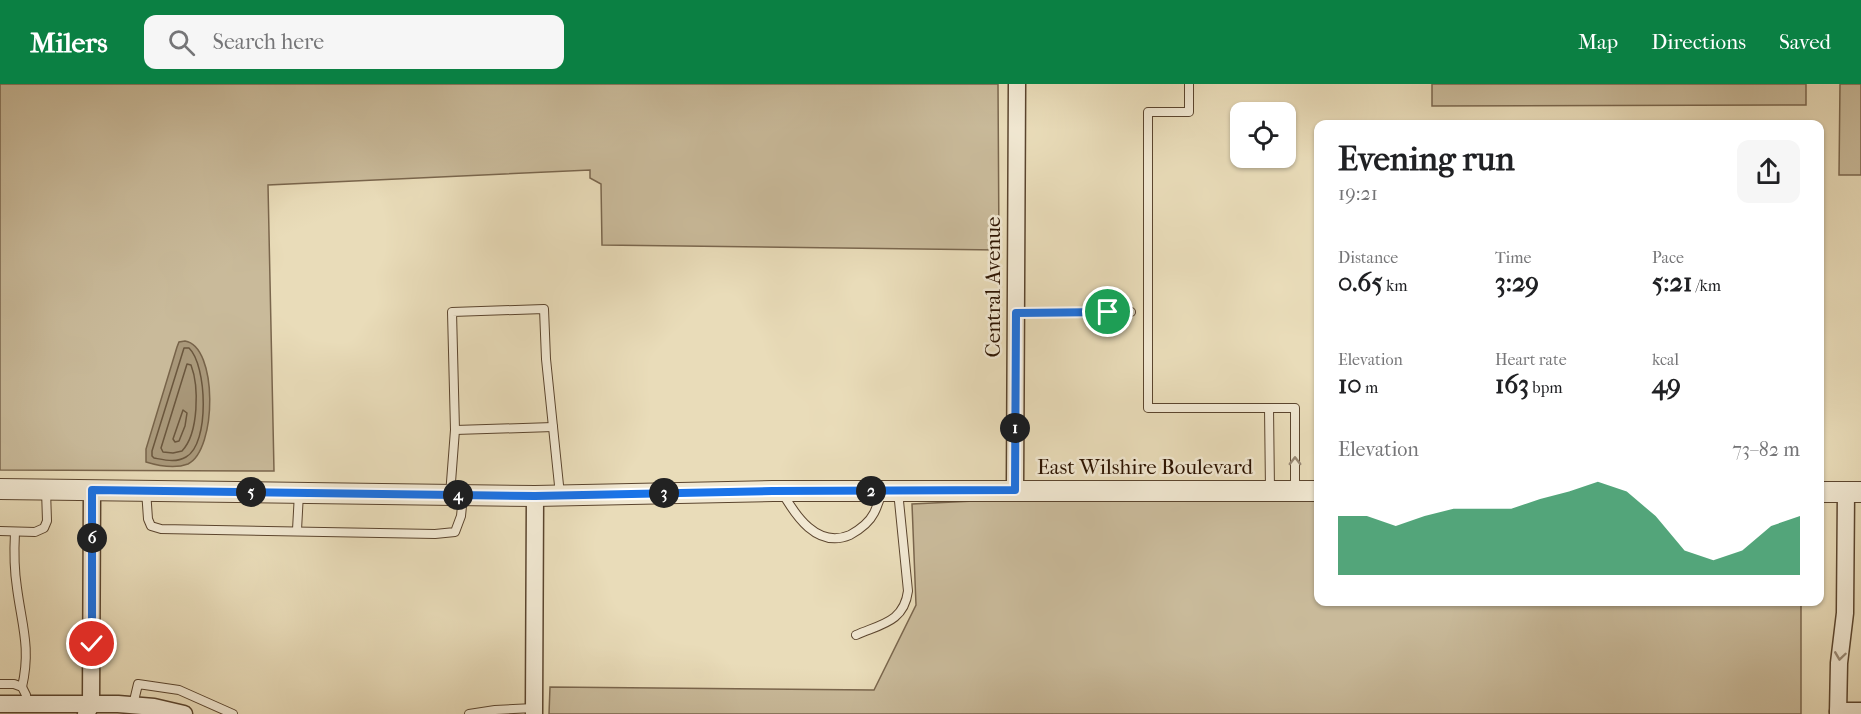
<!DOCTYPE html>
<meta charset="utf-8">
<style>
:root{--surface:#fff;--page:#f6f6f6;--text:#202124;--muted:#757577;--accent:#0b8043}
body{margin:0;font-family:"IM FELL French Canon",serif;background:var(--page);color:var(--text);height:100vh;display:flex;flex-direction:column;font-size:22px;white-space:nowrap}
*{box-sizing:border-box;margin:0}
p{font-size:20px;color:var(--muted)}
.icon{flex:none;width:33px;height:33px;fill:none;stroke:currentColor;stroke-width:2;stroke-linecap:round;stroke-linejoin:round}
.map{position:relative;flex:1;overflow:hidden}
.drawer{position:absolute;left:1314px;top:36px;width:510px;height:486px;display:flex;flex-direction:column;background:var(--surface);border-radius:12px;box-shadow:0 2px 4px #0004}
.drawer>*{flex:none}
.buttons{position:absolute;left:1230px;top:18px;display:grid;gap:12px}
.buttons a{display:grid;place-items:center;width:66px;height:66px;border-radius:12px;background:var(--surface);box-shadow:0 2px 4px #0004;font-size:30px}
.pin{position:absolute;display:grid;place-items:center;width:51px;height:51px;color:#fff;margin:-26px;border:3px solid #fff;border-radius:50%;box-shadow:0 2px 6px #0007}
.km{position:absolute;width:30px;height:30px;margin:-15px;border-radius:50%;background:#222;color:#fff;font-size:16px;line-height:30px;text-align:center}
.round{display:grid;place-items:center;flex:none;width:63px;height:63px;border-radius:12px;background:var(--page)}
.summary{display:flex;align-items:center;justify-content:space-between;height:102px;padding:0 24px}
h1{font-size:33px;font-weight:800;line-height:45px}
.metrics{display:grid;grid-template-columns:repeat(3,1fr);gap:9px;height:102px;padding:6px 24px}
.metrics div{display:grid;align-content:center}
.metrics b{font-size:26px;font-weight:800}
.metrics small{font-size:16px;font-weight:400}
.metrics p{font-size:16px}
.chart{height:168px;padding:12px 24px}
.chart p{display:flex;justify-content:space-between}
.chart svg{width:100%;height:108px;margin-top:6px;fill:var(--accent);opacity:.7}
header{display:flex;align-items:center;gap:36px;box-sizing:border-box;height:84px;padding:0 30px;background:var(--accent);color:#fff}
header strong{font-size:28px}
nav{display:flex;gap:33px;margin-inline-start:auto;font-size:21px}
.search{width:420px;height:54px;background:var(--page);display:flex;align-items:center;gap:15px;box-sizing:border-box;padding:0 21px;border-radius:12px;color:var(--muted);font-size:22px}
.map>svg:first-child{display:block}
.green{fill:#c9ba9a;stroke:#7a664d;stroke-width:1.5}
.water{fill:#a9987a;stroke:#776349;stroke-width:1.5}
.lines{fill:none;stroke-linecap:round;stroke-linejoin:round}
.shore{stroke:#6a563d;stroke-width:1.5}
.service-casing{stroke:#5b452e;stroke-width:10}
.minor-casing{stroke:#5b452e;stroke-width:19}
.tertiary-casing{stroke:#5b452e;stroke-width:22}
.service{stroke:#f1e8d2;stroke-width:8}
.minor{stroke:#f1e8d2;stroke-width:16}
.tertiary{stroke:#f1e8d2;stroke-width:20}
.oneway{stroke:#988874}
.route-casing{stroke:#fff;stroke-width:12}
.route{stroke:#1a73e8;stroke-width:8}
.labels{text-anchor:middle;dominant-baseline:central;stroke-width:5;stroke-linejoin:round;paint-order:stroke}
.street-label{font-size:21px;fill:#2c1300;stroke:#f1e8d2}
</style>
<header>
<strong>Milers</strong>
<div class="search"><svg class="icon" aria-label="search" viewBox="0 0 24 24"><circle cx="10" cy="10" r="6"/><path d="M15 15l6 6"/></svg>Search here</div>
<nav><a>Map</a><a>Directions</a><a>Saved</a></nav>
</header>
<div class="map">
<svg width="1861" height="630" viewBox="0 0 1861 630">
<rect width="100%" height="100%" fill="#e9dcb9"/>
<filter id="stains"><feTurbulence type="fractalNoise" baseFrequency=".00333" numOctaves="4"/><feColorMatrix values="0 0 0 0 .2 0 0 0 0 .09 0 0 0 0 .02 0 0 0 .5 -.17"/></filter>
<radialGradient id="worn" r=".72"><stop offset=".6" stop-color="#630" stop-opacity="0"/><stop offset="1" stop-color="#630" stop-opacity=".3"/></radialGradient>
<g class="green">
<polygon points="0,0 998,0 999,166 602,161 601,100 590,94 590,86 268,101 274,387 0,386"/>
<polygon points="1432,0 1806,0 1806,21 1432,22"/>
<polygon points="1840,0 1861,0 1861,91 1839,91"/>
<polygon points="1016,415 1318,416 1318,518 1801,518 1801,630 549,630 550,603 874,606 916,521 912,420"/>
</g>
<path class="water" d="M185,257C218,262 217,366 188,380C175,385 159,382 146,378V365L177,263L179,258Z"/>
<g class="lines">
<g class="shore">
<path d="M184,264H189C207,281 210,360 186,373C176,379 165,376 154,374L152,372V367Z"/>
<path d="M187,280L191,281C199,302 199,349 182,367L173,369L163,368L161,364Z"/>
<polygon points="183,326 187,329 185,342 179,357 175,358 173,355"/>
</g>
<defs>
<g id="service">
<polyline points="1189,0 1189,28 1148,28 1148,324 1295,324 1295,407"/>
<polyline points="1016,229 1131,228"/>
<polyline points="1269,324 1270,406"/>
<polyline points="455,346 553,343"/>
<polyline points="146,406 148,435 151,442 161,445 435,450 455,448 461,432 463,412"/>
<path d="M782,408C795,431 817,465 850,451C859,446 869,439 874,429C877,423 880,415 882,407"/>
<polyline points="450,411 455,346 452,228 544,225 546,275 560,411"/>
<polyline points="297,446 299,409"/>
<polyline points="0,447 35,448 44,444 47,437 46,406"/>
<path d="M15,448C14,467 14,485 17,504C22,542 31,564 22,603"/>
<path d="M856,551C881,540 904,538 908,507L898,407"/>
<polyline points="0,600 14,600 22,603 26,611 27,621"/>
<polyline points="133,621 138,600 179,606 233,630"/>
<polyline points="469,630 495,626 534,624"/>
</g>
<g id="minor">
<polyline points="1015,406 1017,0"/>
<polyline points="0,620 118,620 154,623 184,630"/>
<polyline points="1838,627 1861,627"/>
<polyline points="86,630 91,621 92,406"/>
<polyline points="534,630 535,412"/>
<polyline points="1838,630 1839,579 1845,529 1846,408"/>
</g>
<g id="tertiary">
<polyline points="0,405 535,412 773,407 1318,407"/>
<polyline points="1820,408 1861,408"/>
</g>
</defs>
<use href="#service" class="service-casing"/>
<use href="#minor" class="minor-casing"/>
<use href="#tertiary" class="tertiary-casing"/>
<use href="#service" class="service"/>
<use href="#minor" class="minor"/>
<use href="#tertiary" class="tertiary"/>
</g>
<defs><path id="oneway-chevron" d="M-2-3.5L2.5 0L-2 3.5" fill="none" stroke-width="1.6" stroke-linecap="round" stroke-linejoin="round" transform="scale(1.5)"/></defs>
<g class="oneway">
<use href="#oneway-chevron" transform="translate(1295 377) rotate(-90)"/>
<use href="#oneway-chevron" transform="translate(1840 572) rotate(98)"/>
</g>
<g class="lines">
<defs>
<polyline id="route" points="92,560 92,406 535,412 772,407 1015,406 1016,229 1108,228"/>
</defs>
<use href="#route" class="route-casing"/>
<use href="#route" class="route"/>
</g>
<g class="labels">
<g class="street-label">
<text transform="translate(993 203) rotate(-90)">Central Avenue</text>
<text x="1145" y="383">East Wilshire Boulevard</text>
</g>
</g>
<rect width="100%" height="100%" filter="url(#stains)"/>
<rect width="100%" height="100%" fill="url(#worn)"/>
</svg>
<div class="buttons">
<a><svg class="icon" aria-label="locate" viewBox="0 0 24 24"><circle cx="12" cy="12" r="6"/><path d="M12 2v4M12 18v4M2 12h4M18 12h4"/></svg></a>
</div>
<div class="pin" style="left:1108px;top:228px;background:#1e9e55"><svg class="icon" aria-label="arrive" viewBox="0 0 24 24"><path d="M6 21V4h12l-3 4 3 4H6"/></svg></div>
<div class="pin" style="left:92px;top:560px;background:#d93025"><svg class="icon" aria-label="check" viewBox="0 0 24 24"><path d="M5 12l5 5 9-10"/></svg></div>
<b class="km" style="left:1015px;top:344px">1</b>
<b class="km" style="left:871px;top:407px">2</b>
<b class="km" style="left:664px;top:409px">3</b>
<b class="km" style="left:458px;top:411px">4</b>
<b class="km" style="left:251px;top:408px">5</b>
<b class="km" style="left:92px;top:454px">6</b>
<section class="drawer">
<div class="summary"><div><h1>Evening run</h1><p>19:21</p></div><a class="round"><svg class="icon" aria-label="share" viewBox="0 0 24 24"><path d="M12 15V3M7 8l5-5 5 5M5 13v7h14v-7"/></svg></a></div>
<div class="metrics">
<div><p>Distance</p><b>0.65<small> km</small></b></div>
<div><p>Time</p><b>3:29</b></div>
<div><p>Pace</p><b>5:21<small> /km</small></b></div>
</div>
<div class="metrics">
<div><p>Elevation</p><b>10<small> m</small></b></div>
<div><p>Heart rate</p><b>163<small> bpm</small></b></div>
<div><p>kcal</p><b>49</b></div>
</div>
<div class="chart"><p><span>Elevation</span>73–82 m</p>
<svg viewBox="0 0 160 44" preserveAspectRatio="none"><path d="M0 44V20L10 20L20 24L30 20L40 17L50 17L60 17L70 13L80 10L90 6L100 10L110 20L120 34L130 38L140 34L150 24L160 20V44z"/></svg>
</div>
</section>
</div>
